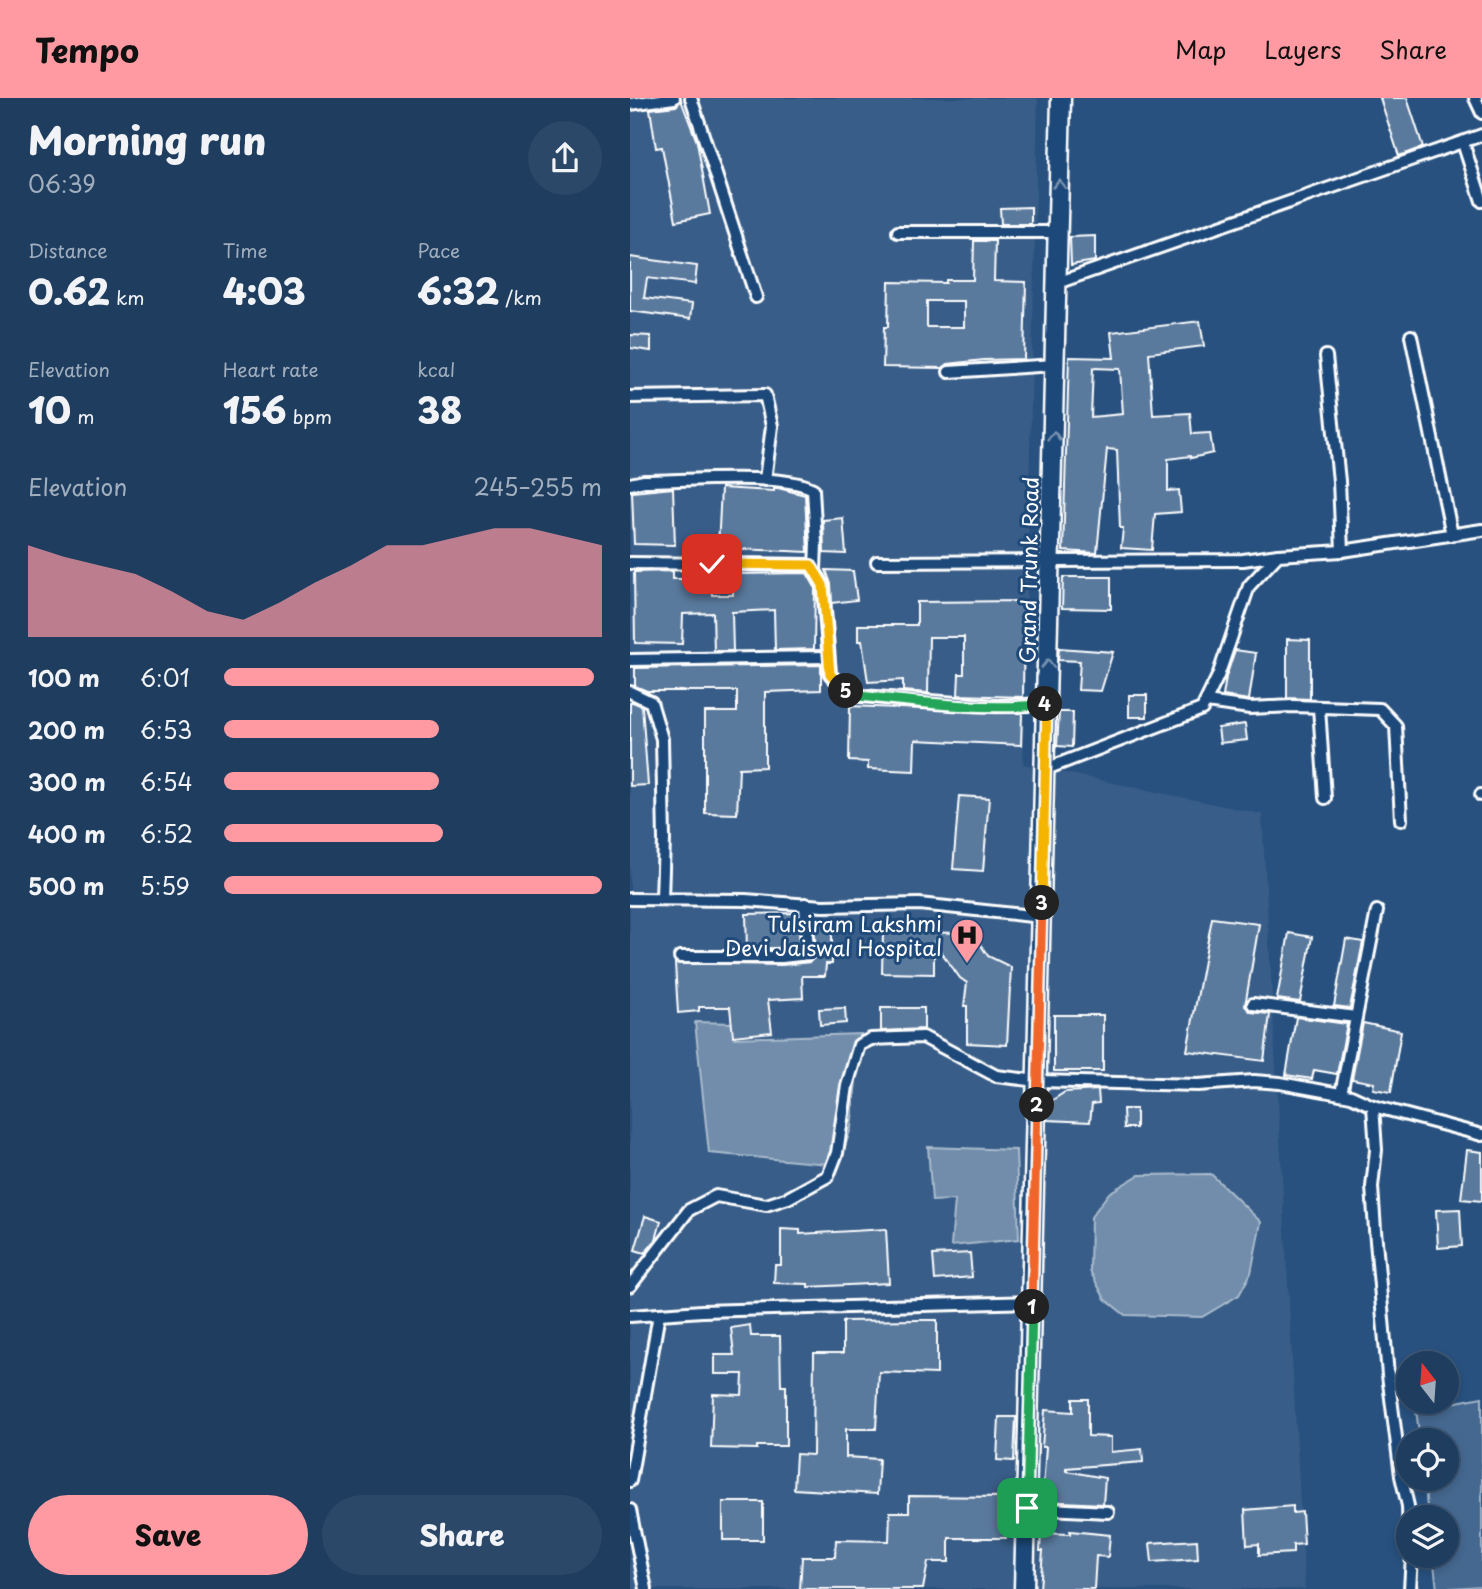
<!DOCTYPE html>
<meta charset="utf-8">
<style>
:root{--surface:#1e3d5f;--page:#2b4868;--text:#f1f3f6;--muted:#a1aebd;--line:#3c5674;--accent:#ff9aa2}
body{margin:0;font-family:"Playpen Sans",sans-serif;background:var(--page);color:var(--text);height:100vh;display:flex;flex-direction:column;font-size:26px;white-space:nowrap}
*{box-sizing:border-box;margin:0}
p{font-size:23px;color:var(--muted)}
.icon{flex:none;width:38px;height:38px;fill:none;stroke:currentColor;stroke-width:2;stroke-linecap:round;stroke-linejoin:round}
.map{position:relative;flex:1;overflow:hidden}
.panel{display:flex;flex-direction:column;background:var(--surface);width:630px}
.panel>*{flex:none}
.needle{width:46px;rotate:343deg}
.tools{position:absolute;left:766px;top:1253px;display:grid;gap:14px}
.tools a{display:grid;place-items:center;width:63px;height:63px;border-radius:50%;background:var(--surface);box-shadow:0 4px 10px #0003,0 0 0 2px var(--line);font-size:35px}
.pin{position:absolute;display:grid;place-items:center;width:60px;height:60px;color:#fff;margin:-30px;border-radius:14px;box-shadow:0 4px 10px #0006}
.km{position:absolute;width:35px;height:35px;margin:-18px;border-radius:50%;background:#222;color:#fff;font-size:19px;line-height:35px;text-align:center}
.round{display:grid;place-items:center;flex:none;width:74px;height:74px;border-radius:37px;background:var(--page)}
.headline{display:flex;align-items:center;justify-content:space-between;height:119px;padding:0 28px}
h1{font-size:38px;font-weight:800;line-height:52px}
.metrics{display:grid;grid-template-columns:repeat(3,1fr);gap:10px;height:119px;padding:7px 28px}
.metrics div{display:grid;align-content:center}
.metrics b{font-size:35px;font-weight:800}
.metrics small{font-size:19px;font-weight:400}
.metrics p{font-size:19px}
.chart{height:196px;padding:14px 28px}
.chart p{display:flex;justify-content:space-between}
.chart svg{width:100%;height:126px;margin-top:7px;fill:var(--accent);opacity:.7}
.action{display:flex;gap:14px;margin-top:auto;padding:14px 28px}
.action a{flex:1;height:80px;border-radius:42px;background:var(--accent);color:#111;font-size:28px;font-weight:800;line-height:80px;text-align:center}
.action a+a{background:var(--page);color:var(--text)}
ul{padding:0 28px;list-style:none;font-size:23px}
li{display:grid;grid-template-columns:112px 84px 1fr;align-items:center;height:52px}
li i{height:18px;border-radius:9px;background:var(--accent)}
header{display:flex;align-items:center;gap:42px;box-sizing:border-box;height:98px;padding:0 35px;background:var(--accent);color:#111}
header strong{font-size:33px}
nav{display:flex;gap:38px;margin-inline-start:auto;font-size:24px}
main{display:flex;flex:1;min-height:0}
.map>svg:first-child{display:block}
.built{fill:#375d88}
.green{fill:#446890;stroke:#a2b4c8;stroke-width:2}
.water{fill:#718dab;stroke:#aabbcd;stroke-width:2}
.building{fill:#5a7a9d;stroke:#fff;stroke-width:2;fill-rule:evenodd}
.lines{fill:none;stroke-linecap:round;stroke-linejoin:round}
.street-casing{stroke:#fff;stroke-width:16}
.primary-casing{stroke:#fff;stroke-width:23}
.street{stroke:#1f4a7a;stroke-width:10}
.primary{stroke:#1f4a7a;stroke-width:18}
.oneway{stroke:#7992af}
.split-1-casing{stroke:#fff;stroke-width:14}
.split-2-casing{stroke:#fff;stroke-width:14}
.split-3-casing{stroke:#fff;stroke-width:14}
.split-4-casing{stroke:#fff;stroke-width:14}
.split-5-casing{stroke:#fff;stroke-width:14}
.split-6-casing{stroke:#fff;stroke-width:14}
.split-1{stroke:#22a559;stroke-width:9}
.split-2{stroke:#f0652b;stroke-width:9}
.split-3{stroke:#f0652b;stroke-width:9}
.split-4{stroke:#f5b400;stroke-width:9}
.split-5{stroke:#22a559;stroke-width:9}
.split-6{stroke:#f5b400;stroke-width:9}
.labels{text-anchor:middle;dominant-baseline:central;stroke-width:6;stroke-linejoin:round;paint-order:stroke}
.street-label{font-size:21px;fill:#fff;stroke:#1f4a7a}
.poi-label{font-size:21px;fill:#fff;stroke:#1f4a7a;text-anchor:end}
</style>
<header>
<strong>Tempo</strong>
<nav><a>Map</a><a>Layers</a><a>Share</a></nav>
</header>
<main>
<section class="panel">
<div class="headline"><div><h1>Morning run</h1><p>06:39</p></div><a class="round"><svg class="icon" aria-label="share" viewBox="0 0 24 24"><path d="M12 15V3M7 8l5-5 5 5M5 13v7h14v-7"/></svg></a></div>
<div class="metrics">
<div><p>Distance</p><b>0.62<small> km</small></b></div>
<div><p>Time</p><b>4:03</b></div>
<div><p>Pace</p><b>6:32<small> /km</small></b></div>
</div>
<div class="metrics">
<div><p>Elevation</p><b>10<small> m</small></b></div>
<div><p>Heart rate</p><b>156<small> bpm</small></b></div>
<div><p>kcal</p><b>38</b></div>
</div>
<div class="chart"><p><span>Elevation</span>245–255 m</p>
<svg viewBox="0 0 160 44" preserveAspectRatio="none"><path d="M0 44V12L10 16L20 19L30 22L40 28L50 35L60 38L70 32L80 25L90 19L100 12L110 12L120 9L130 6L140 6L150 9L160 12V44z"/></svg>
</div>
<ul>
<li><b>100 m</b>6:01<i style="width:98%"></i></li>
<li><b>200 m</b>6:53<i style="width:57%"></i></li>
<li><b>300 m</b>6:54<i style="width:57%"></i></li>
<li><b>400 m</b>6:52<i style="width:58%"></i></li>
<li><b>500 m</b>5:59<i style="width:100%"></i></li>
</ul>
<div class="action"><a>Save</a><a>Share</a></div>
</section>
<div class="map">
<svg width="852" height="1491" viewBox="0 0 852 1491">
<rect width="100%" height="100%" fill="#28517f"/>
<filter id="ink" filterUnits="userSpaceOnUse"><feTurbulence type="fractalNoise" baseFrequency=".0143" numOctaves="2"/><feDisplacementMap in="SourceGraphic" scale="14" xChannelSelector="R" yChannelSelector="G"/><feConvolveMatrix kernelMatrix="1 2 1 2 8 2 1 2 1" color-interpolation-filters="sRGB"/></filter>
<g filter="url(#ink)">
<polygon class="built" points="0,0 408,0 393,666 632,716 675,1491 0,1491"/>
<polygon class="green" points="852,1299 852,1488 807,1491 803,1458 817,1458 817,1419 798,1419 794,1381 817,1381 817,1342 790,1342 786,1312"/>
<g class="water">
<polygon points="65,924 103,925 105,940 231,936 221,1030 209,1067 79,1055"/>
<polygon points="298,1049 386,1052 389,1141 321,1148 325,1102 302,1103"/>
<polygon points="581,1076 631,1124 621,1175 609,1197 572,1219 495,1217 475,1201 460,1173 461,1119 479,1095 509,1077"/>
</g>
<g class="building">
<polygon points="750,0 777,0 793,49 769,58"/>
<polygon points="51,2 67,44 80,116 46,123 32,49 26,50 20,11 46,8"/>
<polygon points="401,109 401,126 371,126 370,110"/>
<polygon points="465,138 465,163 441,167 440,139"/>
<path d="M344,143H365L364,183L396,184L394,261L354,262L318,266L313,270L253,269L254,229H258L259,184L316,185V182H343ZM297,203H334V229H297Z"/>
<polygon points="0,159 67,168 65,186 17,180 14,200 62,206 60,221 0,213"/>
<path d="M570,223L574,248L519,255L523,317L560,315L562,336L580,335L583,355L561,360L560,358L538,361V393L549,392L551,414L525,416L522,452L491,450L493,430H490L487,352L477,351L467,455L433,453L439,259L484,260L481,234ZM463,270L490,271L493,316L461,319Z"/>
<polygon points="0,237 21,238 21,253 0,250"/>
<polygon points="43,390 45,447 4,446 2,394"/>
<polygon points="91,390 144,393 144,390 148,390 175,397 178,454 88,450"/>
<polygon points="213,420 216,456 194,455 193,422"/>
<polygon points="196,472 223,473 227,502 202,505 201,486"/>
<polygon points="43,473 43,481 81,481 82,497 103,497 103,476 177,475 185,489 184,551 145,552 144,512 102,514 103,553 84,553 83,515 53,516 52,546 5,545 4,474"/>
<polygon points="433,479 481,479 481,511 432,510"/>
<polygon points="394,503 393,599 328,597 329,576 334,576 334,539 299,539 298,595 273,593 273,582 238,584 232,543 228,543 228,527 287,527 287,504"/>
<polygon points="657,541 680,542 680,601 657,600"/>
<polygon points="429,550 483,554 471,593 448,592 450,563 428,562"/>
<polygon points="605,552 626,555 619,602 593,598 596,579"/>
<polygon points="191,567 191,592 135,594 135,669 109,670 107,716 75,715 75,614 107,614 107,593 17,593 5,588 5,570"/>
<rect x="499" y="597" width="18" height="22"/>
<polygon points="3,604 12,608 18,687 0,688 0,605"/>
<polygon points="220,608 392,615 391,647 285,642 284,673 238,671 238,664 219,663"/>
<polygon points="429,614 443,614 442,649 427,648"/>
<polygon points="615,626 617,642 590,645 588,630"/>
<polygon points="329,698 359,700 353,773 323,771"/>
<polygon points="168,815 170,849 117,851 116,816"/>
<polygon points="582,820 629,826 615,908 621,914 640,916 634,963 557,953"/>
<polygon points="184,823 202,823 202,866 196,866 195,878 172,878 173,900 138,902 142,934 103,938 100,909 69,909 69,913 48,915 45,865 152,867 180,864 186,856"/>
<polygon points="253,834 343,835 358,858 381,869 377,947 337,945 337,908 334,908 337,885 330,880 304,844 304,876 252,875"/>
<polygon points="659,835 682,839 670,904 647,901"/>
<polygon points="716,841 733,844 720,910 704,908"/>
<polygon points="215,910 216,925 190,927 189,911"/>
<polygon points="251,910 294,910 294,931 251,933"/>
<rect x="424" y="917" width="49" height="56"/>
<polygon points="666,919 717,926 707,976 684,972 682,981 656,977"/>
<polygon points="733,925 771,933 761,994 743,991 744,985 722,981"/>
<polygon points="468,992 469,1005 462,1006 460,1024 417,1022 418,1005 435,994"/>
<polygon points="493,1011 506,1011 506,1030 494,1030"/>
<polygon points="837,1052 852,1054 852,1103 831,1101"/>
<polygon points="830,1111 832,1148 808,1150 806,1112"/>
<polygon points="15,1118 31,1123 26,1142 15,1155 5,1152"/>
<polygon points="151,1131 170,1132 170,1136 256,1131 259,1185 178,1189 178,1186 144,1185 145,1167 151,1167"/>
<polygon points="340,1155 342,1179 305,1182 303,1157"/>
<polygon points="289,1222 307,1222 307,1276 249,1274 246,1331 216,1331 216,1359 249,1361 247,1396 164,1391 166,1356 183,1357 184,1255 213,1255 213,1223"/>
<polygon points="120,1227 121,1238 150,1238 151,1288 156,1288 156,1348 127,1348 127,1351 81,1350 83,1296 112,1297 113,1276 85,1276 85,1257 104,1257 101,1230"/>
<polygon points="443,1301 458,1301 458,1338 481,1339 481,1354 512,1351 513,1364 436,1370 436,1373 475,1380 473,1406 412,1403 416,1349 412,1349 415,1312 443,1314"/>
<polygon points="369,1319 386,1319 384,1363 367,1362"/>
<polygon points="279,1398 376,1399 376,1440 319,1440 319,1464 298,1464 293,1491 170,1491 172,1459 205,1459 206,1442 259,1443 260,1414 279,1414"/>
<rect x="93" y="1404" width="40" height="38"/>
<polygon points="663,1408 663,1415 672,1414 674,1446 663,1447 663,1455 629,1457 629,1446 617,1447 615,1412"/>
<polygon points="440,1433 480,1437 478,1459 466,1458 464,1491 410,1491 413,1453 410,1453 411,1435 440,1436"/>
<polygon points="567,1442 568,1461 522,1464 520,1445"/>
</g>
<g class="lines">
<defs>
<g id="street">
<polyline points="61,0 126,199"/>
<polyline points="845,0 852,15"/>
<polyline points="0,6 44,0"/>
<polyline points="833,45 852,103"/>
<polyline points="268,134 428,134"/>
<polyline points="427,185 852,37"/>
<polyline points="781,238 822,437"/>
<polyline points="696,258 709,383 712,453"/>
<polyline points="319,274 425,267"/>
<polyline points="0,299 135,297 142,328 135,382"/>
<path d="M0,386L14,383C54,383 152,374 183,391L186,445L185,472"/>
<polyline points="247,464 613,462 648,457"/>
<polyline points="0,465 181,467 193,487 200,576 219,597 367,608 417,606"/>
<polyline points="0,562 197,559"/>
<polyline points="0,594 21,604 32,641 34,742 32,800"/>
<polyline points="576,604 620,610 663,608 750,611 766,628 771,722"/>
<polyline points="689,609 695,700"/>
<polyline points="416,671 572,611 588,578 619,488 648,457 712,453 852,432"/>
<polyline points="851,697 852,697"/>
<polyline points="0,801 115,802 193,808 289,806 412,819"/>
<polyline points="50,859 152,859 178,856 175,806"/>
<polyline points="623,906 726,919"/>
<polyline points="711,996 747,813"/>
<polyline points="743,1008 746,1052 742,1089 745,1132 758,1277 771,1378 778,1408 779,1441"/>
<polyline points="0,1188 59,1112 86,1098 136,1107 158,1100 198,1078 207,1055 217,988 229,947 241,941 293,939 366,978 408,983 568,987 624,983 650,985 721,998 743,1008 852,1037"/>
<polyline points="0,1218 72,1213 402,1204"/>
<polyline points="0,1383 29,1216"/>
<polyline points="397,1410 478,1414"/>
<polyline points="0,1412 16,1491"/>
<polyline points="780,1491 782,1458"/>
</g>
<polyline id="primary" points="394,1491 431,0"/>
</defs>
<use href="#street" class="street-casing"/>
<use href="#primary" class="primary-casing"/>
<use href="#street" class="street"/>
<use href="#primary" class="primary"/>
</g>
<defs><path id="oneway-chevron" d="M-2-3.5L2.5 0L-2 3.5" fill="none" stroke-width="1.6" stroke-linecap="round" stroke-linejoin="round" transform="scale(1.75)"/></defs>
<g class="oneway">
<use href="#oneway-chevron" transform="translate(429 86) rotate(-89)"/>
<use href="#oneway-chevron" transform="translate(424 338) rotate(-89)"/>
<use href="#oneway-chevron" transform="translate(418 566) rotate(-89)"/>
</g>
</g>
<g class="lines" filter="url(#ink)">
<defs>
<polyline id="split-1" points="397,1410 402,1209"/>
<polyline id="split-2" points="402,1209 407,1007"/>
<polyline id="split-3" points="407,1007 412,805"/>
<polyline id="split-4" points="412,805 417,606 415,606"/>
<path id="split-5" d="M216,593L219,597C279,603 356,614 415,606"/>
<polyline id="split-6" points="82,466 181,467 193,487 200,576 216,593"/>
</defs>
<use href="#split-1" class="split-1-casing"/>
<use href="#split-2" class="split-2-casing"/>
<use href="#split-3" class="split-3-casing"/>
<use href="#split-4" class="split-4-casing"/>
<use href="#split-5" class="split-5-casing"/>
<use href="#split-6" class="split-6-casing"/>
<use href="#split-1" class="split-1"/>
<use href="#split-2" class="split-2"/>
<use href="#split-3" class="split-3"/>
<use href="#split-4" class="split-4"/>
<use href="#split-5" class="split-5"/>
<use href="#split-6" class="split-6"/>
</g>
<defs>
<symbol id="hospital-pin" viewBox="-11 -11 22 30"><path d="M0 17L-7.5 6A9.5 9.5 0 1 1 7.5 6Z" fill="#ff9aa2" stroke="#1f4a7a"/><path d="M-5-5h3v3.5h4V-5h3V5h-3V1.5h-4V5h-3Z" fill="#111"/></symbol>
</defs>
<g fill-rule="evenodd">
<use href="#hospital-pin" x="318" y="818" width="38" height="52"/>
</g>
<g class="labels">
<g class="street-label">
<text transform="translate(398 472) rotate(-89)">Grand Trunk Road</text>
</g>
<g class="poi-label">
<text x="312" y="825">Tulsiram Lakshmi<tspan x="312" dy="24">Devi Jaiswal Hospital</tspan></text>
</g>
</g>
</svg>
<div class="tools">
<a><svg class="needle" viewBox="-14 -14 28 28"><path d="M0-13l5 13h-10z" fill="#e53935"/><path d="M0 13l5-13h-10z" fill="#a1aebd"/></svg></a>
<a><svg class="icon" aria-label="locate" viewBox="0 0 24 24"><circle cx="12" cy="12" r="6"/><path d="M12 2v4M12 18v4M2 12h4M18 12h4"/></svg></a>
<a><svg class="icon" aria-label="layers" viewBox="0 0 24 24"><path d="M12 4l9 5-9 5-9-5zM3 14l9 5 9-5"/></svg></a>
</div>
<div class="pin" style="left:397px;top:1410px;background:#1e9e55"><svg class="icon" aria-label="arrive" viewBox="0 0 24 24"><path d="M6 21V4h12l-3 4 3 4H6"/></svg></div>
<div class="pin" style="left:82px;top:466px;background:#d93025"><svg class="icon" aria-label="check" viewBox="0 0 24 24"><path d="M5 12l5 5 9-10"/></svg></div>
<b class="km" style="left:402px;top:1209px">1</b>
<b class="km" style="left:407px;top:1007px">2</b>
<b class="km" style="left:412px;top:805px">3</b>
<b class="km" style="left:415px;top:606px">4</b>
<b class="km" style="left:216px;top:593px">5</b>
</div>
</main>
